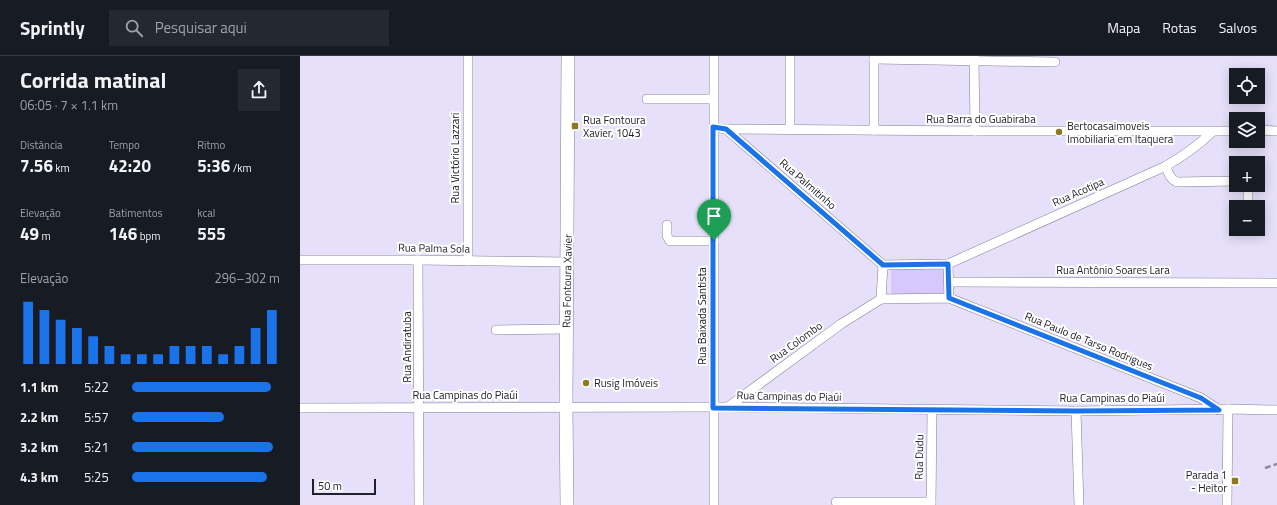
<!DOCTYPE html>
<html lang="pt">
<meta charset="utf-8">
<style>
:root{--surface:#171b24;--page:#242831;--text:#f1f3f6;--muted:#9ea1a6;--line:#363941;--accent:#1a73e8}
body{margin:0;font-family:"Titillium Web",sans-serif;background:var(--page);color:var(--text);height:100vh;display:flex;flex-direction:column;font-size:15px;white-space:nowrap}
*{box-sizing:border-box;margin:0}
p{font-size:13px;color:var(--muted)}
.icon{flex:none;width:22px;height:22px;fill:none;stroke:currentColor;stroke-width:2;stroke-linecap:round;stroke-linejoin:round}
.map{position:relative;flex:1;overflow:hidden}
.drawer{display:flex;flex-direction:column;background:var(--surface);width:300px}
.drawer>*{flex:none}
.buttons{position:absolute;left:929px;top:12px;display:grid;gap:8px}
.buttons a{display:grid;place-items:center;width:36px;height:36px;border-radius:0px;background:var(--surface);box-shadow:0 2px 10px #0003;font-size:20px}
.scale{position:absolute;left:12px;bottom:10px;width:64px;box-sizing:border-box;padding-left:4px;border:2px solid #22202a;border-top:0;font-size:11px;line-height:14px;white-space:nowrap;color:#22202a;-webkit-text-stroke:3px #fff;paint-order:stroke}
.pin{position:absolute;display:grid;place-items:center;width:34px;height:34px;color:#fff;margin:-41px -17px;border-radius:50% 50% 50% 0;rotate:-45deg;box-shadow:0 0 4px #0007}
.pin .icon{rotate:45deg}
.round{display:grid;place-items:center;flex:none;width:42px;height:42px;border-radius:0px;background:var(--page)}
.overview{display:flex;align-items:center;justify-content:space-between;height:68px;padding:0 20px}
h1{font-size:22px;font-weight:700;line-height:30px}
.metrics{display:grid;grid-template-columns:repeat(3,1fr);gap:6px;height:68px;padding:4px 20px}
.metrics div{display:grid;align-content:center}
.metrics b{font-size:17px;font-weight:700}
.metrics small{font-size:11px;font-weight:400}
.metrics p{font-size:11px}
.chart{height:112px;padding:8px 20px}
.chart p{display:flex;justify-content:space-between}
.chart svg{width:100%;height:72px;margin-top:4px;stroke:var(--accent);stroke-width:6}
ul{padding:0 20px;list-style:none;font-size:13px}
li{display:grid;grid-template-columns:64px 48px 1fr;align-items:center;height:30px}
li i{height:10px;border-radius:5px;background:var(--accent)}
header{display:flex;align-items:center;gap:24px;box-sizing:border-box;height:56px;padding:0 20px;background:var(--surface);border-bottom:1px solid var(--line)}
header strong{font-size:19px}
nav{display:flex;gap:22px;margin-inline-start:auto;font-size:14px}
.search{width:280px;height:36px;background:var(--page);display:flex;align-items:center;gap:10px;box-sizing:border-box;padding:0 14px;border-radius:0px;color:var(--muted);font-size:15px}
main{display:flex;flex:1;min-height:0}
.map>svg:first-child{display:block}
.green{fill:#d6c8fc}
.lines{fill:none;stroke-linecap:round;stroke-linejoin:round}
.minor-casing{stroke:#837d96;stroke-width:10}
.secondary-casing{stroke:#837d96;stroke-width:14}
.minor{stroke:#fff;stroke-width:9}
.secondary{stroke:#fff;stroke-width:13}
.rail{stroke:#8d889b;stroke-width:2.5;stroke-dasharray:6 3;stroke-linecap:butt}
.route-casing{stroke:#fff;stroke-width:8}
.route{stroke:#1a73e8;stroke-width:5}
.poi-dot{fill:#8f791e;stroke:#fff;stroke-width:1.5}
.labels{text-anchor:middle;dominant-baseline:central;stroke-width:4;stroke-linejoin:round;paint-order:stroke}
.street-label{font-size:11px;fill:#22202a;stroke:#fff}
.poi-label{font-size:11px;fill:#22202a;stroke:#fff;text-anchor:start}
</style>
<header>
<strong>Sprintly</strong>
<div class="search"><svg class="icon" aria-label="search" viewBox="0 0 24 24"><circle cx="10" cy="10" r="6"/><path d="M15 15l6 6"/></svg>Pesquisar aqui</div>
<nav><a>Mapa</a><a>Rotas</a><a>Salvos</a></nav>
</header>
<main>
<section class="drawer">
<div class="overview"><div><h1>Corrida matinal</h1><p>06:05 · 7 × 1.1 km</p></div><a class="round"><svg class="icon" aria-label="share" viewBox="0 0 24 24"><path d="M12 15V3M7 8l5-5 5 5M5 13v7h14v-7"/></svg></a></div>
<div class="metrics">
<div><p>Distância</p><b>7.56<small> km</small></b></div>
<div><p>Tempo</p><b>42:20</b></div>
<div><p>Ritmo</p><b>5:36<small> /km</small></b></div>
</div>
<div class="metrics">
<div><p>Elevação</p><b>49<small> m</small></b></div>
<div><p>Batimentos</p><b>146<small> bpm</small></b></div>
<div><p>kcal</p><b>555</b></div>
</div>
<div class="chart"><p><span>Elevação</span>296–302 m</p>
<svg viewBox="0 0 160 44" preserveAspectRatio="none"><path d="M5 44V6M15 44V11M25 44V17M35 44V22M45 44V27M55 44V33M65 44V38M75 44V38M85 44V38M95 44V33M105 44V33M115 44V33M125 44V38M135 44V33M145 44V22M155 44V11"/></svg>
</div>
<ul>
<li><b>1.1 km</b>5:22<i style="width:94%"></i></li>
<li><b>2.2 km</b>5:57<i style="width:62%"></i></li>
<li><b>3.2 km</b>5:21<i style="width:95%"></i></li>
<li><b>4.3 km</b>5:25<i style="width:91%"></i></li>
</ul>
</section>
<div class="map">
<svg width="977" height="449" viewBox="0 0 977 449">
<rect width="100%" height="100%" fill="#e7e0fb"/>
<polygon class="green" points="591,211 645,212 644,241 591,240"/>
<g class="lines">
<defs>
<g id="minor">
<polyline points="414,0 414,449"/>
<polyline points="574,0 574,74"/>
<polyline points="674,0 675,75"/>
<polyline points="574,3 755,6"/>
<polyline points="347,43 413,43"/>
<polyline points="423,73 426,73 583,209"/>
<polyline points="426,73 675,75 936,75"/>
<polyline points="490,73 490,0"/>
<polyline points="958,74 977,75"/>
<path d="M866,110C868,117 870,123 877,126L936,125"/>
<polyline points="948,129 948,145"/>
<polyline points="367,169 367,180 370,185 414,185"/>
<polyline points="0,204 118,204 267,206"/>
<polyline points="118,204 119,449"/>
<polyline points="168,205 168,0"/>
<path d="M648,208L866,110C883,100 898,90 912,76"/>
<polyline points="649,226 977,227"/>
<polyline points="649,242 648,208 583,209 581,243 649,242 901,342 919,354"/>
<polyline points="196,274 266,273"/>
<polyline points="428,351 541,268 581,243"/>
<polyline points="0,352 428,351 776,355 928,353 977,354"/>
<polyline points="776,355 779,449"/>
<polyline points="536,446 631,446"/>
<polyline points="631,449 632,354"/>
<polyline points="927,449 928,353"/>
</g>
<polyline id="secondary" points="267,449 266,351 268,0"/>
</defs>
<use href="#minor" class="minor-casing"/>
<use href="#secondary" class="secondary-casing"/>
<use href="#minor" class="minor"/>
<use href="#secondary" class="secondary"/>
<polyline class="rail" points="965,412 977,408"/>
</g>
<g class="lines">
<defs>
<polygon id="route" points="413,71 426,73 583,209 648,208 649,242 901,342 919,354 776,355 413,352"/>
</defs>
<use href="#route" class="route-casing"/>
<use href="#route" class="route"/>
</g>
<g class="poi-dot">
<rect x="271" y="66" width="8" height="8" rx="2"/>
<circle cx="759" cy="76" r="4"/>
<circle cx="286" cy="327" r="4"/>
<rect x="931" y="421" width="8" height="8" rx="2"/>
</g>
<g class="labels">
<g class="street-label">
<text x="681" y="63">Rua Barra do Guabiraba</text>
<text transform="translate(155 102) rotate(-90)">Rua Victório Lazzari</text>
<text transform="translate(508 128) rotate(41)">Rua Palmitinho</text>
<text transform="translate(778 136) rotate(-24)">Rua Acotipa</text>
<text transform="translate(134 192) rotate(1)">Rua Palma Sola</text>
<text x="813" y="214">Rua Antônio Soares Lara</text>
<text transform="translate(267 225) rotate(-89)">Rua Fontoura Xavier</text>
<text transform="translate(402 260) rotate(-90)">Rua Baixada Santista</text>
<text transform="translate(789 285) rotate(22)">Rua Paulo de Tarso Rodrigues</text>
<text transform="translate(496 286) rotate(-36)">Rua Colombo</text>
<text transform="translate(107 291) rotate(-90)">Rua Andiratuba</text>
<text x="165" y="339">Rua Campinas do Piaúi</text>
<text transform="translate(489 340) rotate(1)">Rua Campinas do Piaúi</text>
<text x="812" y="342">Rua Campinas do Piaúi</text>
<text transform="translate(619 401) rotate(-89)">Rua Dudu</text>
</g>
<g class="poi-label">
<text x="283" y="64">Rua Fontoura<tspan x="283" dy="13">Xavier, 1043</tspan></text>
<text x="767" y="70">Bertocasaimoveis<tspan x="767" dy="13">Imobiliaria em Itaquera</tspan></text>
<text x="294" y="327">Rusig Imóveis</text>
<text x="927" y="419" text-anchor="end">Parada 1<tspan x="927" dy="13">- Heitor</tspan></text>
</g>
</g>
</svg>
<div class="buttons">
<a><svg class="icon" aria-label="locate" viewBox="0 0 24 24"><circle cx="12" cy="12" r="6"/><path d="M12 2v4M12 18v4M2 12h4M18 12h4"/></svg></a>
<a><svg class="icon" aria-label="layers" viewBox="0 0 24 24"><path d="M12 4l9 5-9 5-9-5zM3 14l9 5 9-5"/></svg></a>
<a>+</a>
<a>−</a>
</div>
<div class="scale">50 m</div>
<div class="pin" style="left:414px;top:184px;background:#1e9e55"><svg class="icon" aria-label="arrive" viewBox="0 0 24 24"><path d="M6 21V4h12l-3 4 3 4H6"/></svg></div>
</div>
</main>
